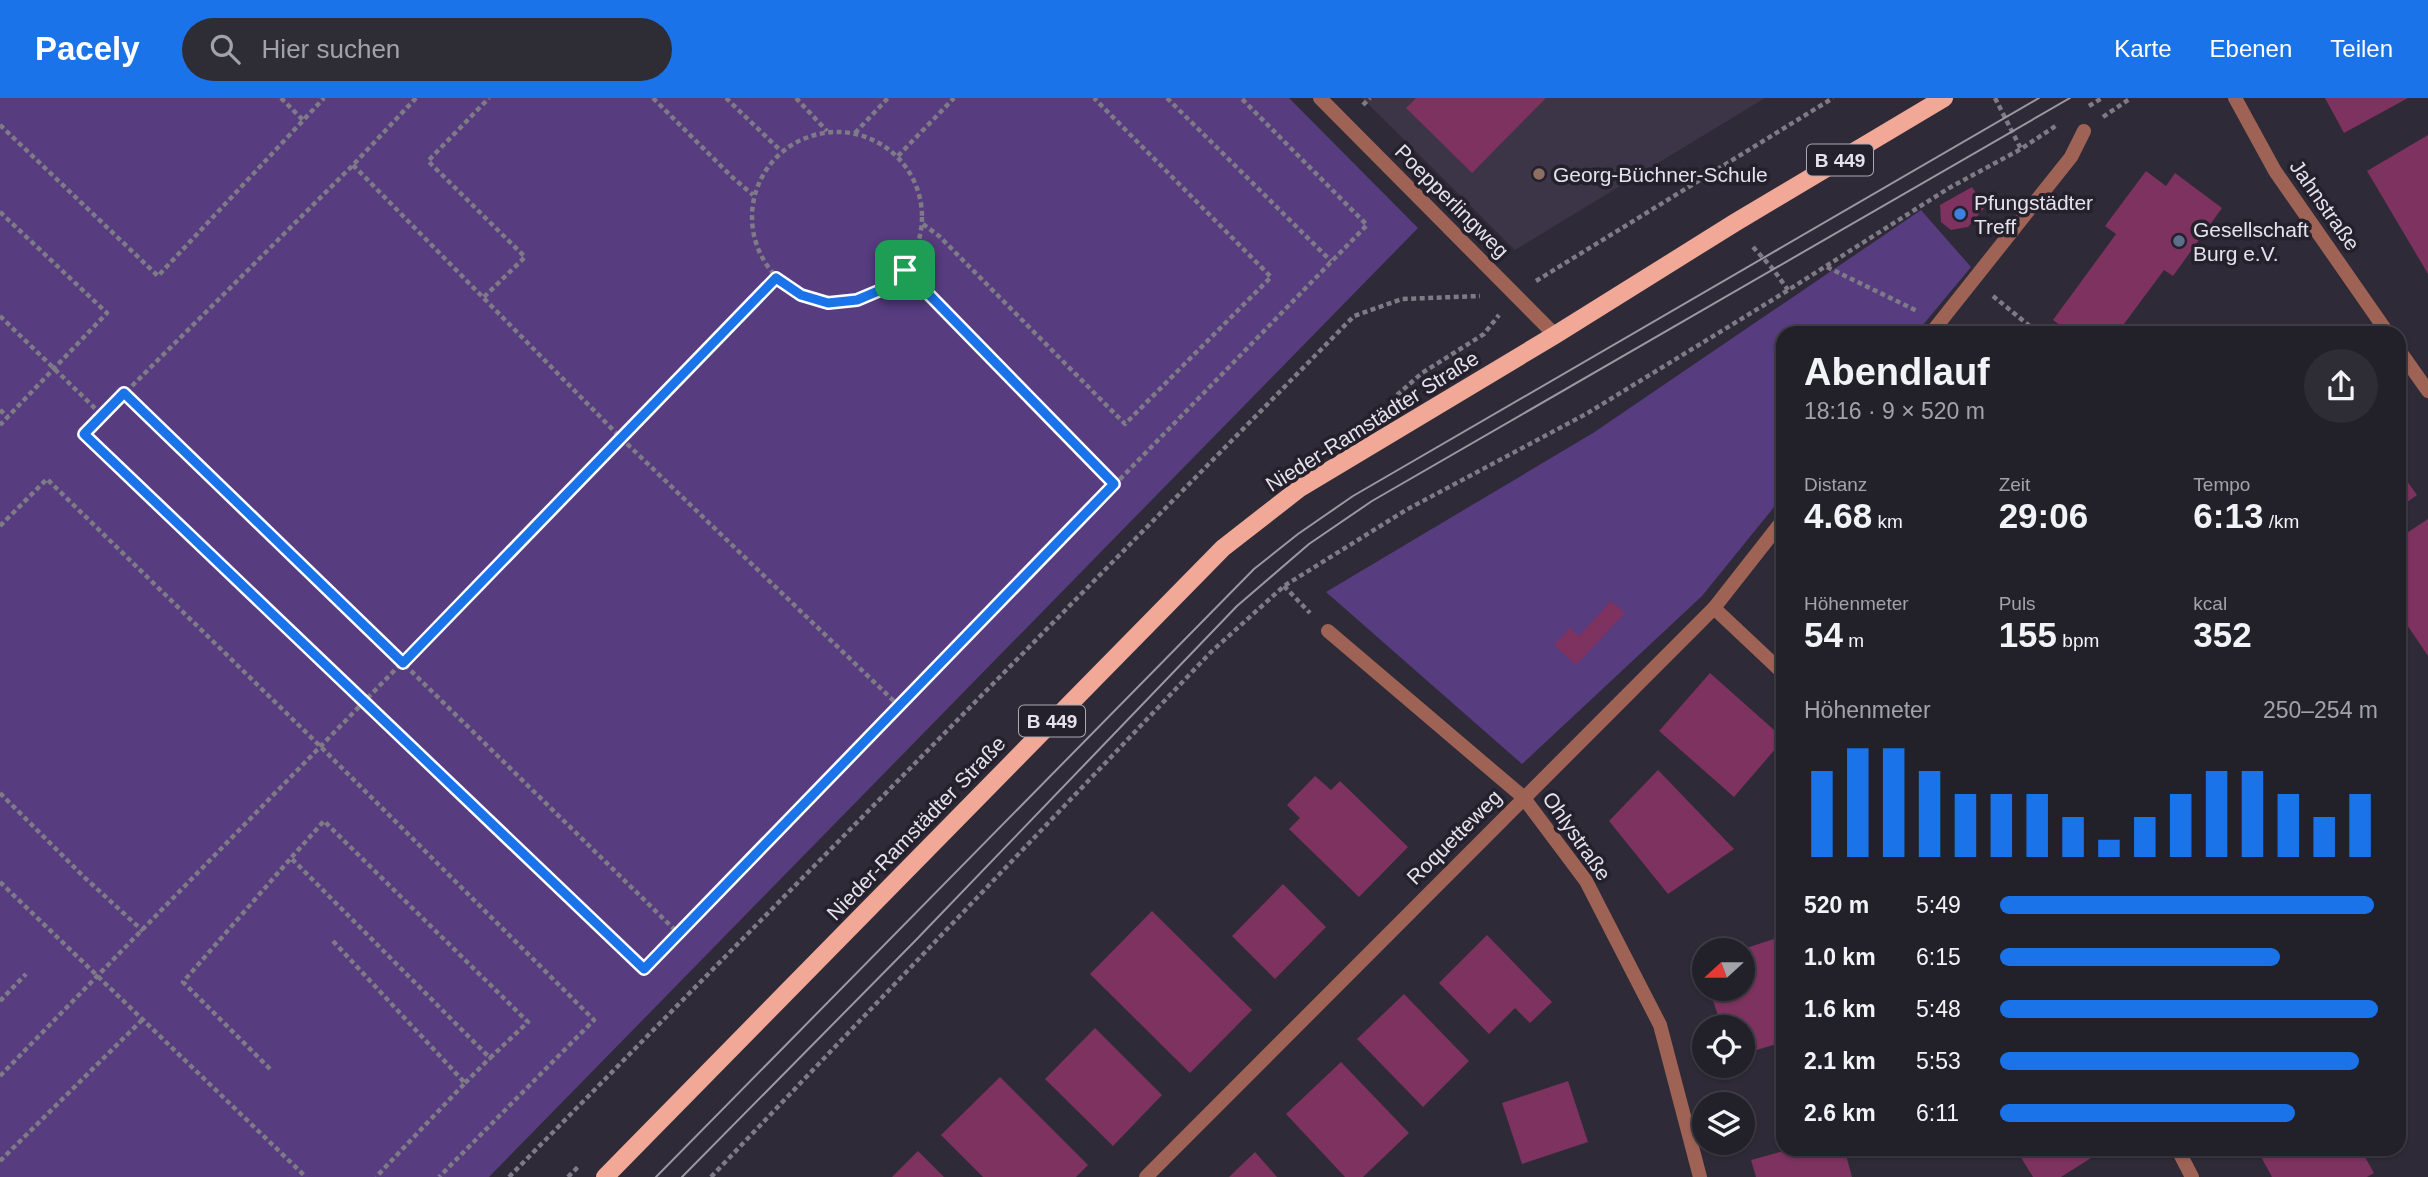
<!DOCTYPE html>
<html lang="de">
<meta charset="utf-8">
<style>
:root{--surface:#222029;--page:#2e2d35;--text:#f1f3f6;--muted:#a2a3a8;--line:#3f3e46;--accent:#1a73e8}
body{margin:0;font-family:Helvetica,sans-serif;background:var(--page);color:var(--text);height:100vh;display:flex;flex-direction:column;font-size:26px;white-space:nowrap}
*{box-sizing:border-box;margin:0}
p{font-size:23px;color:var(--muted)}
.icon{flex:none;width:38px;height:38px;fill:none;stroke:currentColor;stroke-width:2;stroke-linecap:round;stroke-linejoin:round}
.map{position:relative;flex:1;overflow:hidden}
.side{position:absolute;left:1776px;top:228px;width:630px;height:830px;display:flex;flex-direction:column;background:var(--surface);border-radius:21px;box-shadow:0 2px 5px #0004,0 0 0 2px var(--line)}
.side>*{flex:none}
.needle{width:46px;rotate:249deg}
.tools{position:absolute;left:1692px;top:840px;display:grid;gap:14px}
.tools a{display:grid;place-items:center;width:63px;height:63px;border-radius:50%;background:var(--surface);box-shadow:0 2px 5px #0004,0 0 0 2px var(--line);font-size:35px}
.pin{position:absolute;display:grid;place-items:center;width:60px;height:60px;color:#fff;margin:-30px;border-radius:14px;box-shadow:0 4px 10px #0006}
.round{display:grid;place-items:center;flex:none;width:74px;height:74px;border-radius:37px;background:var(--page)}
.headline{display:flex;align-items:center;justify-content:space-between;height:119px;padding:0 28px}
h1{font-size:38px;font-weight:600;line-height:52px}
.stats{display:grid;grid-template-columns:repeat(3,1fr);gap:10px;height:119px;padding:7px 28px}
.stats div{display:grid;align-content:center}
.stats b{font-size:35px;font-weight:600}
.stats small{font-size:19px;font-weight:400}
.stats p{font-size:19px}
.chart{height:196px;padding:14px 28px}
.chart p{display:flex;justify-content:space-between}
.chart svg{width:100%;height:126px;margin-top:7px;stroke:var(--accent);stroke-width:6}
ul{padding:0 28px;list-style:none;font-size:23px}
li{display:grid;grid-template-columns:112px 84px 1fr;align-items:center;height:52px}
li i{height:18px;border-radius:9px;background:var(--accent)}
header{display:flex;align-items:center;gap:42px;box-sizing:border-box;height:98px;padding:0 35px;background:var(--accent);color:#fff}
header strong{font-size:33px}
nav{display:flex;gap:38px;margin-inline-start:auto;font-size:24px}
.search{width:490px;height:63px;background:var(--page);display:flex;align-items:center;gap:18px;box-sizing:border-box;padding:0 24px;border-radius:38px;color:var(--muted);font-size:26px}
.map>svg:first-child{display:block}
.built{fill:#3b3547}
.green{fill:#573c80}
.building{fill:#7d325f}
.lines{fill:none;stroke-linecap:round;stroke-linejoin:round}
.path{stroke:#7e7b86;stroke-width:4.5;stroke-dasharray:5 3.5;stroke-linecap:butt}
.minor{stroke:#9e6355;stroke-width:14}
.primary{stroke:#f1a896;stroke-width:18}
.tram{stroke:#9b98a2;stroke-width:2}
.route-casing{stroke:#fff;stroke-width:14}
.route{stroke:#1a73e8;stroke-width:9}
.education-dot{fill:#8d6e63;stroke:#24202c;stroke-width:2.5}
.shop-dot{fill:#3f7fe0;stroke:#24202c;stroke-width:2.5}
.service-dot{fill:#5c6f8a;stroke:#24202c;stroke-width:2.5}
.labels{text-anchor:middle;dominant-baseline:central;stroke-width:7;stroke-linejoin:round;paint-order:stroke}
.shield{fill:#24202c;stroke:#aaa8b1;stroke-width:2}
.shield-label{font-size:19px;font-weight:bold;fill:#e4e2ea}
.poi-label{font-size:21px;fill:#e4e2ea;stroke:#24202c;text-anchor:start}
.street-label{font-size:21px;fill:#e4e2ea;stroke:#24202c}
</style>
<header>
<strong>Pacely</strong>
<div class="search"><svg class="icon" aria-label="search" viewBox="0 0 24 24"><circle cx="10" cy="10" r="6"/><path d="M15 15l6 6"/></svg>Hier suchen</div>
<nav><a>Karte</a><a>Ebenen</a><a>Teilen</a></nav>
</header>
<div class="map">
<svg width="2428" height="1079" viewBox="0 0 2428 1079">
<rect width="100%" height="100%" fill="#2e2a37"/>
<polygon class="built" points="1362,0 1765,0 1515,152"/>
<g class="green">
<polygon points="0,0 1289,0 1418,130 489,1079 0,1079"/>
<polygon points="1921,112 1971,169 1917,234 1783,234 1783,398 1702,498 1522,666 1326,494 1593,335"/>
</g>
<g class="building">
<polygon points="1416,0 1546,0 1472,75 1406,10"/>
<polygon points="2325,0 2408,0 2344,35"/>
<polygon points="2428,37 2428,176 2367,73"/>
<polygon points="2146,73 2166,88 2175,75 2222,110 2173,178 2164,172 2118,234 2070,234 2053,222 2116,136 2105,128"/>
<polygon points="1972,89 1985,109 1968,129 1951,132 1941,124 1940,107"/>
<polygon points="2399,372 2417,397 2399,410"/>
<polygon points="2428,421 2428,558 2399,515 2399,440"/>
<polygon points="1611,503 1625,515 1576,567 1554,547 1570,530 1579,538"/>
<polygon points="1710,575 1783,640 1783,642 1734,699 1659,633"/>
<polygon points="1658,672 1734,751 1668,796 1609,723"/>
<polygon points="1315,678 1331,692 1340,683 1408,749 1359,799 1289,731 1300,720 1287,707"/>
<polygon points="1283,786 1326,829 1275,881 1232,838"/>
<polygon points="1152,813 1252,912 1190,975 1090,876"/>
<polygon points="1487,837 1552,904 1530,925 1515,910 1489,936 1439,885"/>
<polygon points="1774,841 1783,870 1783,944 1743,956 1743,929 1722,929 1709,891 1743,891 1743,851"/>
<polygon points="1404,896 1469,963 1423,1009 1357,941"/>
<polygon points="1095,930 1162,997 1113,1048 1045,981"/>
<polygon points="1341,964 1409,1035 1363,1079 1345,1079 1286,1016"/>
<polygon points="1000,979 1088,1067 1076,1079 983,1079 941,1037"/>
<polygon points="1568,983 1588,1044 1522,1066 1502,1005"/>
<polygon points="1794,1050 1844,1050 1852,1079 1756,1079 1751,1062"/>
<polygon points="2015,1050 2107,1050 2061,1079 2033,1079"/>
<polygon points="2272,1050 2360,1050 2374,1075 2367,1079 2272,1079 2260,1057"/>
<polygon points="918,1053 944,1079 892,1079"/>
<polygon points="1255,1054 1277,1079 1229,1079"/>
</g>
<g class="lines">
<g class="path">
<polyline points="281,0 303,22"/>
<polyline points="416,0 353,67 84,336 644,871 1367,127 1241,0"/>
<polyline points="653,0 732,79 753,97"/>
<polyline points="726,0 781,53"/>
<polyline points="796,0 827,33"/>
<polyline points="1167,0 1331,163"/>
<polyline points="1995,0 2021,51"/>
<polyline points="1363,7 1370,0"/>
<polyline points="2089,8 2102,0"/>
<polyline points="2103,19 2131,0"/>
<polyline points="0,27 158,178 324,0"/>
<circle cx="837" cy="119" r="85"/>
<polyline points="855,35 888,0"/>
<polyline points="898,58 954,0"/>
<polyline points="353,67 621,340 899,608"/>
<polyline points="0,114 107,215 0,327"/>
<polyline points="923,126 939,138 1125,326 1271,179 1094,0"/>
<polyline points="1753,149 1773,171 1788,192"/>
<polyline points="1827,169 1917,213"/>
<polyline points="905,172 1114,386"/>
<polyline points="1536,183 1833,0"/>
<polyline points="1993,198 2037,234"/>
<polyline points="484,199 525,159 428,63 489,0"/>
<polyline points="0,218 103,318"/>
<polyline points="124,295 403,565 679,836"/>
<polyline points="1397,297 1422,275 1484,236 1499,217"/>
<polyline points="0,312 8,319"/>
<polyline points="0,428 47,381 321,649 594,922 439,1079"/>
<polyline points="1284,488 1310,515"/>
<polyline points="0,695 83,778 143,833"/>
<polyline points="0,784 306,1079"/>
<polyline points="333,843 465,985 376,1079"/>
<polyline points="0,903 26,876"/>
<polyline points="270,971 183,884 291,760 490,960 528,924 324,723 291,760"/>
<polyline points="0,978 776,180"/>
<polyline points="465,985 490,960"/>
<polyline points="0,1063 142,922"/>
<polyline points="509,1079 1354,218 1402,201 1480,198"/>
<polyline points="568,1079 578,1069"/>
<polyline points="711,1079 1211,554 1284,488 1406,412 1586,316 1782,196 1949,90 2021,51 2057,27"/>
</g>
<g class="minor">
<polyline points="1320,0 1555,237"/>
<polyline points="2235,0 2275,73 2387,234"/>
<polyline points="1932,234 2071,59 2084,33"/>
<polyline points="2399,252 2428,293"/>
<polyline points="1714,510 1783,575"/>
<polyline points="1328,533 1523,699 1586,783 1660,927 1700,1079"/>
<polyline points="2177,1050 2192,1079"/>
<polyline points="1146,1079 1714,510 1783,422"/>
</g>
<polyline class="primary" points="605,1079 1223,450 1300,390 1555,237 1736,124 1944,0"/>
<g class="tram">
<polyline points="656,1079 1254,471 1298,436 1353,398 2039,0"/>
<polyline points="682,1079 915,843 1237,508 1309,446 1372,403 2070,0"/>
</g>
</g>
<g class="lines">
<defs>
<polygon id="route" points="905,172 1114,386 644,871 84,336 124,295 403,565 776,180 801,197 828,205 857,202 883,191"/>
</defs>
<use href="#route" class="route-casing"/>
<use href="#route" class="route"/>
</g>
<circle class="education-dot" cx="1539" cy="76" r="7"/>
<circle class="shop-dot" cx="1960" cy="116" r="7"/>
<circle class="service-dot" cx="2179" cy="143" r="7"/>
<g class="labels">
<g class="shield">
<rect x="1807" y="46.5" width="66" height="31" rx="5"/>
<rect x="1019" y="607.5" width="66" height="31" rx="5"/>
</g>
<g class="shield-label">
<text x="1840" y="62">B 449</text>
<text x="1052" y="623">B 449</text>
</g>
<g class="poi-label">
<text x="1553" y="76">Georg-Büchner-Schule</text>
<text x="1974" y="104">Pfungstädter<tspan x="1974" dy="24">Treff</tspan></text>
<text x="2193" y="131">Gesellschaft<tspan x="2193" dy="24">Burg e.V.</tspan></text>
</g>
<g class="street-label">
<text transform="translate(1452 103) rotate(45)">Poepperlingweg</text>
<text transform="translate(2325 107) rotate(55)">Jahnstraße</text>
<text transform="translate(1372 323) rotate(-32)">Nieder-Ramstädter Straße</text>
<text transform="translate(916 730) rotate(-46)">Nieder-Ramstädter Straße</text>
<text transform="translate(1577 738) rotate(55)">Ohlystraße</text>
<text transform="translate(1454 739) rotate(-45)">Roquetteweg</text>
</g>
</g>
</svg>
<div class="tools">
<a><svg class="needle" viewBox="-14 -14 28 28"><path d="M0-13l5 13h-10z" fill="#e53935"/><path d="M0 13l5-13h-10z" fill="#a2a3a8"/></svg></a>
<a><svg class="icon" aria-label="locate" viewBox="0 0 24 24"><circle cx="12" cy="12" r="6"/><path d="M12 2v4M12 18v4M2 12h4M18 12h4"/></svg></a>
<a><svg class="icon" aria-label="layers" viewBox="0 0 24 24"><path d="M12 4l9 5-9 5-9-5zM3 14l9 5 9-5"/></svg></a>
</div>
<div class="pin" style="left:905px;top:172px;background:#1e9e55"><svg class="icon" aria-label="arrive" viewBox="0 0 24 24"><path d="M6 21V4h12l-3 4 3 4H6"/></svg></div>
<section class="side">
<div class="headline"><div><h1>Abendlauf</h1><p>18:16 · 9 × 520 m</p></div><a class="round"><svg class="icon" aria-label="share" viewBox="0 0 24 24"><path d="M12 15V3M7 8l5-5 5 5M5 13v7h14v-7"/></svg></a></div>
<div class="stats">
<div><p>Distanz</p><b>4.68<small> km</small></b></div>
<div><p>Zeit</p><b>29:06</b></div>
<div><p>Tempo</p><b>6:13<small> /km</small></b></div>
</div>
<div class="stats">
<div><p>Höhenmeter</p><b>54<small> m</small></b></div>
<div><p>Puls</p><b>155<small> bpm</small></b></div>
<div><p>kcal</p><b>352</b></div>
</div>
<div class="chart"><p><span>Höhenmeter</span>250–254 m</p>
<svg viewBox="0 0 160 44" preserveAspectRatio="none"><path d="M5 44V14M15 44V6M25 44V6M35 44V14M45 44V22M55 44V22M65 44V22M75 44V30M85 44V38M95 44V30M105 44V22M115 44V14M125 44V14M135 44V22M145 44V30M155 44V22"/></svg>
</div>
<ul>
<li><b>520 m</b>5:49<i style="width:99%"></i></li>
<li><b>1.0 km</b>6:15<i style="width:74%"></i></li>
<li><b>1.6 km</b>5:48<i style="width:100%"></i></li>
<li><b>2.1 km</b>5:53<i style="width:95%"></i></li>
<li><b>2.6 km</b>6:11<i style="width:78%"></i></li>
</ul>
</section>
</div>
